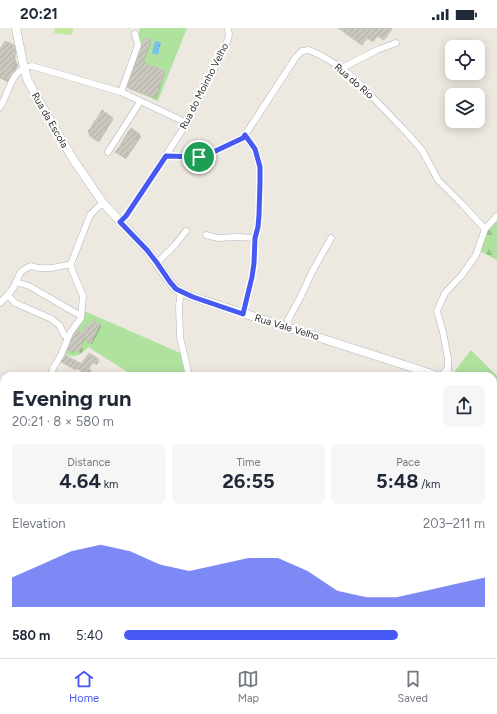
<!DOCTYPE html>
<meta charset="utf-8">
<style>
:root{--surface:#fff;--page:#f6f6f7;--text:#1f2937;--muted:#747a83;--line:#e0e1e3;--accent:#4759f3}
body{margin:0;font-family:Figtree,sans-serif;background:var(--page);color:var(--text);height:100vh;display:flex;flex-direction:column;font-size:15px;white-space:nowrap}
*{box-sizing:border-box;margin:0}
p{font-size:13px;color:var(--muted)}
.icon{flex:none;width:22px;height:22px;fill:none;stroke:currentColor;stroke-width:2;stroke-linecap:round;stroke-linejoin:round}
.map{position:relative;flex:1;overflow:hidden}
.drawer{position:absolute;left:0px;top:344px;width:497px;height:286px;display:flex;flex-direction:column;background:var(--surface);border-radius:12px 12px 0 0;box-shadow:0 2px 10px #0003}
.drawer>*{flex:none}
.controls{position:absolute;left:445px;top:12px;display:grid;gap:8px}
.controls a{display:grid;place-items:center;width:40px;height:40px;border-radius:8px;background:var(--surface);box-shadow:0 2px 10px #0003;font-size:20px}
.pin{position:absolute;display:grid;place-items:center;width:34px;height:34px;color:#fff;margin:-17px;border:2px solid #fff;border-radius:50%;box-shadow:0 1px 4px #0007}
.round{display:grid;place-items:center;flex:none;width:42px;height:42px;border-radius:8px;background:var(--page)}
.overview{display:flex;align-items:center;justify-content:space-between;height:68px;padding:0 12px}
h1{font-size:22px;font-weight:700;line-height:30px}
.stats{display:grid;grid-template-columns:repeat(3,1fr);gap:6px;height:68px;padding:4px 12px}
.stats div{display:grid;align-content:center;border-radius:8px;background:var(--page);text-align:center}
.stats b{font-size:20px;font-weight:700}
.stats small{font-size:11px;font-weight:400}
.stats p{font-size:11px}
.chart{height:112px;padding:8px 12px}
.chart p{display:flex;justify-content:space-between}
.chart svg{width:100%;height:72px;margin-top:4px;fill:var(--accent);opacity:.7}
ul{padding:0 12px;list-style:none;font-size:13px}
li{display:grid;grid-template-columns:64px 48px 1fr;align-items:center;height:30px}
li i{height:10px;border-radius:5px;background:var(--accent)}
.status{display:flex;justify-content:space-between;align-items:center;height:28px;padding:0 20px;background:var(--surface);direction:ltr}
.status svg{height:11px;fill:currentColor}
.tab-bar{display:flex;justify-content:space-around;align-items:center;height:56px;border-top:1px solid var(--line);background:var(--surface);font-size:11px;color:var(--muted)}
.tab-bar a{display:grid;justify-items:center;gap:2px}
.tab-bar .current{color:var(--accent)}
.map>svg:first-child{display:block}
.grass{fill:#b0e29f}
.forest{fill:url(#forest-firs)}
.pitch{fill:#c1e89b}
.water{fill:url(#water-ripples)}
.shadow{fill:#0003}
.building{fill:url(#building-hatch);stroke:#c9c5b9}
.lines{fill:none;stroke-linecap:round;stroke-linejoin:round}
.minor-casing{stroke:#b3b5bf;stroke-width:7}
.tertiary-casing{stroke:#b3b5bf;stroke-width:9}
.minor{stroke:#fff;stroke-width:6}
.tertiary{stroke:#fff;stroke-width:8}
.route-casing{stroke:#fff;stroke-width:8}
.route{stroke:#4759f3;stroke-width:5}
.labels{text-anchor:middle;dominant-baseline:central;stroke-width:4;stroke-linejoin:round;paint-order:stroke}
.street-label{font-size:10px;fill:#2d2d2d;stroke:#fff}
</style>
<div class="status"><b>20:21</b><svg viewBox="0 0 49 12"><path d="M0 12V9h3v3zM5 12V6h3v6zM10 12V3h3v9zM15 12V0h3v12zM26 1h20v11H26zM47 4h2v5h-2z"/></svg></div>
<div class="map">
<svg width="497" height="630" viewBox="0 0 497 630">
<defs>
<pattern id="forest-firs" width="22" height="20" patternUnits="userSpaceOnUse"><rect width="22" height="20" fill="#b0e29f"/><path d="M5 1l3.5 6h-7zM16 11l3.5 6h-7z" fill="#98c289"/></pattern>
<pattern id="water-ripples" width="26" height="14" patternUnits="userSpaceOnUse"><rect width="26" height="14" fill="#78c3eb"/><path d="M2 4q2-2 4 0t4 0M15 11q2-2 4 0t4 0" fill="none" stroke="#639fbf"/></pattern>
<pattern id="building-hatch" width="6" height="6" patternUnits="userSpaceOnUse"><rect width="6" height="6" fill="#c9c7be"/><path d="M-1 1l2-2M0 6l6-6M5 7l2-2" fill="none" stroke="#adaba4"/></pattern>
</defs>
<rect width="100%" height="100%" fill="#ede9e0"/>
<g class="grass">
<polygon points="140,0 187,0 158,73 127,59"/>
<path d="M82,282L185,327L189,348H134L88,319C84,324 78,329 71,328C68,328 65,325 62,324Z"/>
<polygon points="471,322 497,348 496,353 497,354 497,386 493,383 493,348 455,348 455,343"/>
<polygon points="493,438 497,440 497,612 493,617"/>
<polygon points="0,445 4,447 4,543 0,541"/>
<polygon points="4,603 4,626 228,626 234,630 235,626 493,626 493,619 497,619 497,630 0,630 0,604"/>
</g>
<g class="forest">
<polygon points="494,192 497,193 497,232 478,222"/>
<polygon points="0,541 4,543 4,564 0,562"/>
</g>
<polygon class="pitch" points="55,0 73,0 72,7 54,5"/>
<polygon class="water" points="155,13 161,14 158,27 152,25"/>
<g class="shadow">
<polygon points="150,13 151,15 143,36 164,44 165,45 156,71 129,61 128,59"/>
<polygon points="14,18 16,22 15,32 18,37 14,45 11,56 0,50 0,23"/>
<polygon points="112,91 113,92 99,114 92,110"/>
<polygon points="132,101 140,107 141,109 126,131 118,126 117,124"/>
<polygon points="93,294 100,297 101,299 92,316 87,314 85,310 81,318 83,321 81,325 75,322 73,325 68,322 67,320 90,301"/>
<polygon points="89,326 98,332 99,333 97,337 93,335 88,342 91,344 89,348 79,342 77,339 63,335 82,337"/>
<polygon points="493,492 495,494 493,499"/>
</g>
<g class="building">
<polygon points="338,0 390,0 392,1 384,12 377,8 373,14 367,10 362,17"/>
<polygon points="145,10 151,12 143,34 165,43 155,70 127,59"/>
<polygon points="5,13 14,17 14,26 12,30 16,32 11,41 14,43 9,52 0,48 0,21"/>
<polygon points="102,82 113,90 109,96 98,89"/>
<polygon points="98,89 109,96 105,101 94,94"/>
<polygon points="94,94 105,101 102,107 91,100"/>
<polygon points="91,100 102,107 97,113 90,108 88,103"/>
<polygon points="131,100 140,106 137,112 127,106"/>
<polygon points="127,106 137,112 133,118 123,112"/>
<polygon points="123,112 133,118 129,124 120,118"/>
<polygon points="120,118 129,124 125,130 115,124"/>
<polygon points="92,292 100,296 91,315 85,312 85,306 82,305 85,298 90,299"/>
<polygon points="75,301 85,306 81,316 82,318 79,324 74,321 72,324 65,320"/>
<polygon points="89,325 99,331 95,336 92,333 88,340 81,336"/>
<polygon points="65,327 80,335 76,342 61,334"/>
<polygon points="80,335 91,342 88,347 77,340"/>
<polygon points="71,344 78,348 69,348"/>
<polygon points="497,430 497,440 493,438"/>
<polygon points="3,449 4,450 4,477 0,475 0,457"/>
<polygon points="4,609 4,619 0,620 0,611"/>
</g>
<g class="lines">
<defs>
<g id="minor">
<polyline points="342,40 377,22 396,15"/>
<polyline points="121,64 138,17 135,6"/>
<path d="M0,79C10,64 10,41 32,38L121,64L187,95"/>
<polyline points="108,124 140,74"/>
<polyline points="166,127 199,129 207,127 243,110 296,29 302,23 309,22 322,28 342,40 359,55 407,105 422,122 438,152 463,177 485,201"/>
<polyline points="120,194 126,188 187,95 226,17 229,7 228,0"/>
<polyline points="206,207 218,210 237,209 255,210"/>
<polyline points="157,235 175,217 186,203"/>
<polyline points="16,254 29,258 81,288"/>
<polyline points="181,264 179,277 180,309 189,348"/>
<polyline points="8,267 15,275 52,291 60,298 64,307 68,309"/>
<path d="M0,275C5,270 9,266 13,260C20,249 16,244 31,238C46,243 56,239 71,236"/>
<polyline points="243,285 252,249 254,235 255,210 258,199 259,187 260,155 260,139 255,121 245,107"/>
<polyline points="287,299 288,292 300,270 312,244 331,210"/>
<polyline points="51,348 53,340 61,327 70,305 81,290 83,268 72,242 71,236 90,187 97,180 103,175"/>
<polyline points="441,348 448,340"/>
<polyline points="448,348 448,331 443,304 437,283 445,265 462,247 476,227 485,201 497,188"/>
<polyline points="493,616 497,611"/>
<polyline points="20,630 24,626"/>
<polyline points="482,630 485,626"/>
</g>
<g id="tertiary">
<polyline points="16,0 24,40 28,53 35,66 73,131 103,175 147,222 170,254 176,261 181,264 193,269 420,342 437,348"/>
<polyline points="493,389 497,393"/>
</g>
</defs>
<use href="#minor" class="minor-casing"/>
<use href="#tertiary" class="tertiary-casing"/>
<use href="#minor" class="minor"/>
<use href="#tertiary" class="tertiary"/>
</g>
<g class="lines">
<defs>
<polygon id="route" points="245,107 255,121 260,139 260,155 259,187 258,199 255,210 254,235 252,249 243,286 193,269 176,261 170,254 157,235 147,222 120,194 126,188 166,128 199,129 207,127 243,110"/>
</defs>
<use href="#route" class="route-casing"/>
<use href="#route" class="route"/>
</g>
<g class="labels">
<g class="street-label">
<text transform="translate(354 53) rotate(41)">Rua do Rio</text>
<text transform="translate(204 58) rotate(-63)">Rua do Moinho Velho</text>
<text transform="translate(50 92) rotate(60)">Rua da Escola</text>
<text transform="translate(287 299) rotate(17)">Rua Vale Velho</text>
</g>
</g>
</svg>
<div class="controls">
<a><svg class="icon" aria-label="locate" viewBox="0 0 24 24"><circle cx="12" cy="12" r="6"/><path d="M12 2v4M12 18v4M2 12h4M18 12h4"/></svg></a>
<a><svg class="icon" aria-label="layers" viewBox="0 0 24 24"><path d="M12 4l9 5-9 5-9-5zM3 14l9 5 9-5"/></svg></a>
</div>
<div class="pin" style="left:199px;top:129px;background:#1e9e55"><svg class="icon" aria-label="arrive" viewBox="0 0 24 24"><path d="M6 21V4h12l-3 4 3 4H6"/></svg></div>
<section class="drawer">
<div class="overview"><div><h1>Evening run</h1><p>20:21 · 8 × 580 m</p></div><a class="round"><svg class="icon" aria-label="share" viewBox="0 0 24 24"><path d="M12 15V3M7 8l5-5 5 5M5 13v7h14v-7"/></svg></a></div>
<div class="stats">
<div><p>Distance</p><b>4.64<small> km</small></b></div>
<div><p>Time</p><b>26:55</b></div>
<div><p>Pace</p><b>5:48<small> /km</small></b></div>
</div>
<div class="chart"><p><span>Elevation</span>203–211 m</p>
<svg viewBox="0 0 160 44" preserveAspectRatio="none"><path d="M0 44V26L10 18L20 10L30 6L40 10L50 18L60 22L70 18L80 14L90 14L100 22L110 34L120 38L130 38L140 34L150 30L160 26V44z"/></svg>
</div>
<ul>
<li><b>580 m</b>5:40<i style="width:76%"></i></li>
</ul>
</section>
</div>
<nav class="tab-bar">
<a class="current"><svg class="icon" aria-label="home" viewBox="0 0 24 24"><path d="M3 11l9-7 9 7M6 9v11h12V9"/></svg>Home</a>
<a><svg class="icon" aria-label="map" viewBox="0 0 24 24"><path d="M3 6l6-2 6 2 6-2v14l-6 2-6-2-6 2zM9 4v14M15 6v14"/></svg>Map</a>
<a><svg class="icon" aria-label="saved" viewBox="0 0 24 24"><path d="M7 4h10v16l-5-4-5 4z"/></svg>Saved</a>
</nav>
